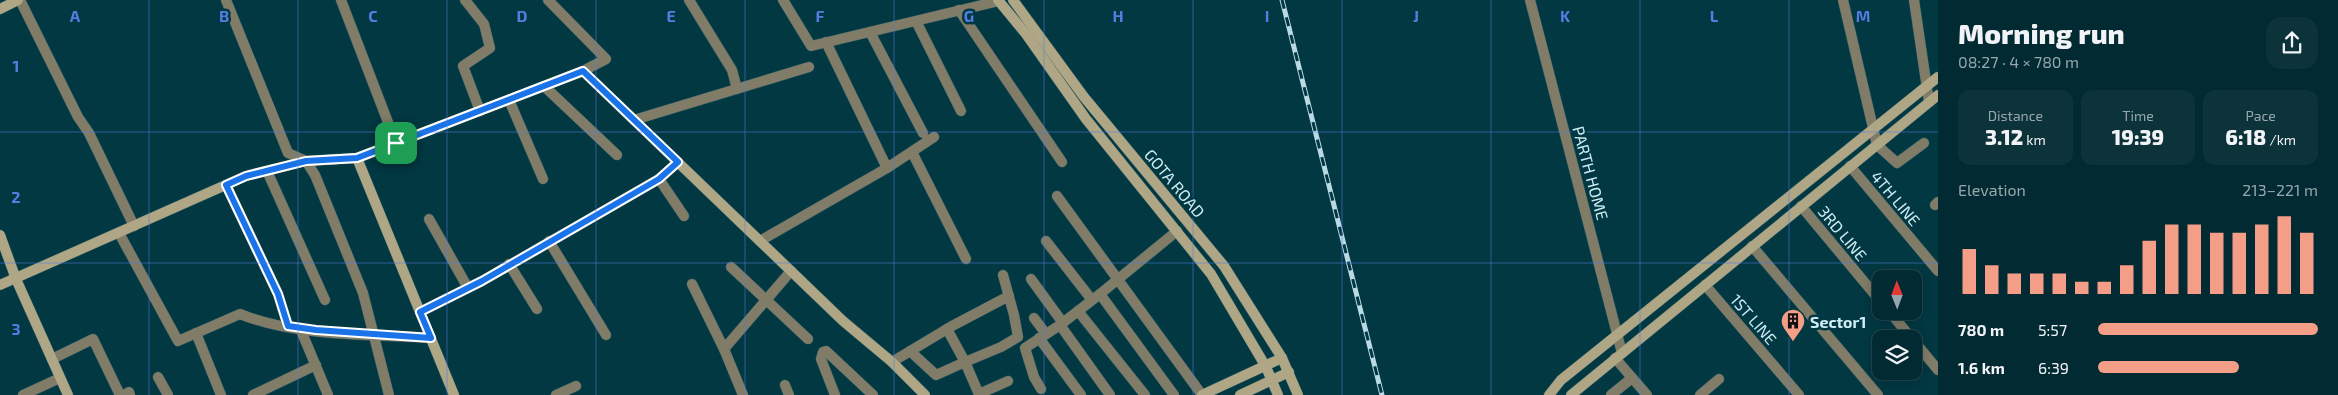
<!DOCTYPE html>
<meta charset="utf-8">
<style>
:root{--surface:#022a32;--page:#0c323a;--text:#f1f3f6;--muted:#96a7ac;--line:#23464d;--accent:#f49e88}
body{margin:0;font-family:"Exo 2",sans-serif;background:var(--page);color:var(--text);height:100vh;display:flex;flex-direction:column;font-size:19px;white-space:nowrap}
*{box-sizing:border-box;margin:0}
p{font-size:16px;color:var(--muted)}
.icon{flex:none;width:28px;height:28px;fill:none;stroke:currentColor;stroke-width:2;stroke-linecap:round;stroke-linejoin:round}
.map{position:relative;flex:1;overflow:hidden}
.drawer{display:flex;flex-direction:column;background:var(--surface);width:400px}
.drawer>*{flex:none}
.needle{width:32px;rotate:359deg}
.fabs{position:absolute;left:1872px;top:270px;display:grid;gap:10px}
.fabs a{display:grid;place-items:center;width:50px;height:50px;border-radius:10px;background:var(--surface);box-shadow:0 2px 12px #0003,0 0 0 1px var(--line);font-size:25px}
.pin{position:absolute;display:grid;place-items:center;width:42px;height:42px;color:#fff;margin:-21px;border-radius:10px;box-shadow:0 2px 8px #0006}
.round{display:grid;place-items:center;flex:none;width:52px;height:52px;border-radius:15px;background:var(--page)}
.overview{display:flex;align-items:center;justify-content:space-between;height:85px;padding:0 20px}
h1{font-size:28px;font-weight:800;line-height:38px}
.metrics{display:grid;grid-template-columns:repeat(3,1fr);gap:8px;height:85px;padding:5px 20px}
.metrics div{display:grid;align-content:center;border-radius:12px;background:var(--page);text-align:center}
.metrics b{font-size:21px;font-weight:800}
.metrics small{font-size:14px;font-weight:400}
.metrics p{font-size:14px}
.chart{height:140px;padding:10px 20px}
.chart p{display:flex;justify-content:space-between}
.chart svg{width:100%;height:90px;margin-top:5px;stroke:var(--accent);stroke-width:6}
ul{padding:0 20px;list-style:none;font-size:16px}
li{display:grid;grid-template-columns:80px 60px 1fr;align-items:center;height:38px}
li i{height:12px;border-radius:6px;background:var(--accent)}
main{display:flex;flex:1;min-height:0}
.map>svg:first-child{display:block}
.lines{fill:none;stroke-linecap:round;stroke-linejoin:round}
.street-casing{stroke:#23555f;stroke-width:11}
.secondary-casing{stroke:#23555f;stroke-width:11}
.street{stroke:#817c68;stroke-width:10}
.secondary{stroke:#aea685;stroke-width:10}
.rail-casing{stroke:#b9dae3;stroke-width:5}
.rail{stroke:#023842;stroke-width:3;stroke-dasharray:9;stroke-linecap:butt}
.route-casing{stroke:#fff;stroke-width:10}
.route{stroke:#1a73e8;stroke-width:6}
.grid{fill:none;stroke:#527ee1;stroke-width:1;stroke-opacity:0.55}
.labels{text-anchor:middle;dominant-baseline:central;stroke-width:5;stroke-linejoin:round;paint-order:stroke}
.street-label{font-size:16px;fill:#ceedf5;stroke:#023842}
.poi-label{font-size:16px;font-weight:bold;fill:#ceedf5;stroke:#023842;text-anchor:start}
.grid-label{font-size:16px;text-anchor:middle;font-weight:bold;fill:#527ee1;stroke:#023842;stroke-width:5;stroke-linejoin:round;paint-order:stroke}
</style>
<main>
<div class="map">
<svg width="1938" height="395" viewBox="0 0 1938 395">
<rect width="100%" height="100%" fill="#023842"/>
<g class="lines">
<defs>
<g id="street">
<polyline points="20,0 78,117 89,133 134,226"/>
<polyline points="226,0 288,153 306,161 315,175 363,293 389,395"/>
<polyline points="341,0 396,143"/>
<polyline points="465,0 484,24 490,48 463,66 480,111"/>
<polyline points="548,0 606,59 583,71"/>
<polyline points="689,0 732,70 737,89"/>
<polyline points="783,0 811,46 999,1"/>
<polyline points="1530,0 1622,353"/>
<polyline points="1843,0 1877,145 1897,163 1924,143"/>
<polyline points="1914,0 1929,102"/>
<polyline points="959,10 1062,162"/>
<polyline points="916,21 961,111"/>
<polyline points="870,32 923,133"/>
<polyline points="826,42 887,168"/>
<polyline points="544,86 617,155"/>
<polyline points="509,100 543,179"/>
<polyline points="634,120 809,67"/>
<polyline points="912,152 966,259"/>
<polyline points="1850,166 1938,271"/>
<polyline points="267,171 325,300"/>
<polyline points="659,179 684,216"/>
<polyline points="226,185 278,294 288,326"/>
<polyline points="1057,196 1202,395"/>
<polyline points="1935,205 1938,202"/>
<polyline points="1801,206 1881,302"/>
<polyline points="429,219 468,288"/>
<path d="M119,233L178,341L240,314C296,337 371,334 431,338"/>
<polyline points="549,241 606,335"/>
<polyline points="760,241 887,168 934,137"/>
<polyline points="1046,241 1092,300"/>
<polyline points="1752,246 1878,395"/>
<polyline points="509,264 537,309"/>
<polyline points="731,267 808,339"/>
<polyline points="1031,279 1063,323"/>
<polyline points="692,284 724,349 743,395"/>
<polyline points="1705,285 1799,395"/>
<polyline points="1100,294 1177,231"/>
<polyline points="1078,311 1145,395"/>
<polyline points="1889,311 1912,339"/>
<polyline points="420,312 482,281 659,179 678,162"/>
<polyline points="1034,318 1046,334"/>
<polyline points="1060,325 1110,395"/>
<polyline points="300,328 328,395"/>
<polyline points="947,329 965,362 1001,347 1018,337 1014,315 1003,275"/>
<polyline points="196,333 221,395"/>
<polyline points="1039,338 1081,395"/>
<polyline points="1914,341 1938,370"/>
<polyline points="724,349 791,271"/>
<polyline points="910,351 936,375 965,362 978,392 981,393 1008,381"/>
<polyline points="1615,358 1647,395"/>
<polyline points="52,359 93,339 120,395"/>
<polyline points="892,362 952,326 1009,296"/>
<polyline points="158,377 168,395"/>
<polyline points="785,385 789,395"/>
<polyline points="1041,389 1034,377 1025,348 1060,325 1100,294 1174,395"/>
<polyline points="23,395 60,378"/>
<polyline points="124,395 129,392 130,395"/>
<polyline points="253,395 316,365"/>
<polyline points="556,395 576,386"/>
<polyline points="835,395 821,359 823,352 826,351 873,395"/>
<polyline points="1611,395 1632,378"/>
<polyline points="1700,395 1719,379"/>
</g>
<g id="secondary">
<polyline points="998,0 1026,34 1086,119 1211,274 1266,367 1278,395"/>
<polyline points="1013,0 1084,97 1224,266 1282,358 1298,395"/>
<polyline points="0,9 18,0"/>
<polyline points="0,235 16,279 68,395"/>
<polyline points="0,285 246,176 306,161 357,158"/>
<polyline points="454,395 357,158 583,71 843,321 892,362 925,395"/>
<polyline points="1202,395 1282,358"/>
<polyline points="1240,395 1289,372"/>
<polyline points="1549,395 1561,380 1938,77"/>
<polyline points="1571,395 1938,95"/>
</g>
</defs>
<use href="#street" class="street-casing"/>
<use href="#secondary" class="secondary-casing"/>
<use href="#street" class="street"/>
<use href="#secondary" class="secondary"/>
<defs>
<polyline id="rail" points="1282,0 1382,395"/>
</defs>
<use href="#rail" class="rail-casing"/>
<use href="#rail" class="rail"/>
</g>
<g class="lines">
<defs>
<polygon id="route" points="583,71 678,162 659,179 482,281 420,312 431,338 316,330 288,326 278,294 226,185 246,176 306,161 357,158"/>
</defs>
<use href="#route" class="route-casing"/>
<use href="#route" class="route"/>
</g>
<path class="grid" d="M149,0V395M298,0V395M447,0V395M596,0V395M745,0V395M894,0V395M1044,0V395M1193,0V395M1342,0V395M1491,0V395M1640,0V395M1789,0V395M0,132H1938M0,263H1938"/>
<defs>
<symbol id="building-pin" viewBox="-11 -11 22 30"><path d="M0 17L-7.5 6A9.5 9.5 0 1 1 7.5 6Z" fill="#f49e88" stroke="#023842"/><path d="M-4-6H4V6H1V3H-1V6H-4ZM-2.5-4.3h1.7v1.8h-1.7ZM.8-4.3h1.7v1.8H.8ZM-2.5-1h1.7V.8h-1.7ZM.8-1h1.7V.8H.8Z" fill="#111"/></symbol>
</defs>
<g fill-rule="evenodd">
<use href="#building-pin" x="1779" y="307" width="28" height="38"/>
</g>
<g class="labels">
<g class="street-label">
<text transform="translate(1591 173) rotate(75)">PARTH HOME</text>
<text transform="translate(1175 183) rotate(50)">GOTA ROAD</text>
<text transform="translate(1896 198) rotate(50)">4TH LINE</text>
<text transform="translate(1843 233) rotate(50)">3RD LINE</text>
<text transform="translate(1754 319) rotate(49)">1ST LINE</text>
</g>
<g class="poi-label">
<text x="1810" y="321">Sector1</text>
</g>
</g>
<g class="grid-label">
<text x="75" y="22">A</text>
<text x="224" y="22">B</text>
<text x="373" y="22">C</text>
<text x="522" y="22">D</text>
<text x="671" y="22">E</text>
<text x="820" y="22">F</text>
<text x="969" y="22">G</text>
<text x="1118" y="22">H</text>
<text x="1267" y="22">I</text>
<text x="1416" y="22">J</text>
<text x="1565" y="22">K</text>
<text x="1714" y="22">L</text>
<text x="1863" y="22">M</text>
<text x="16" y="72">1</text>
<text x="16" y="203">2</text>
<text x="16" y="335">3</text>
</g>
</svg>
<div class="fabs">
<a><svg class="needle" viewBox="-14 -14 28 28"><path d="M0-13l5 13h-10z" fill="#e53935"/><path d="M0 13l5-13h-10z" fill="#96a7ac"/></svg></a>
<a><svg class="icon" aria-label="layers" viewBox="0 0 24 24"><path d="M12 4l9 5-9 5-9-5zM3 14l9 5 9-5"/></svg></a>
</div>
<div class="pin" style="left:396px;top:143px;background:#1e9e55"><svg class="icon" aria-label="arrive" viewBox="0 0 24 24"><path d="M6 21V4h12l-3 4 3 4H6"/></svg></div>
</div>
<section class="drawer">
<div class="overview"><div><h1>Morning run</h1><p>08:27 · 4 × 780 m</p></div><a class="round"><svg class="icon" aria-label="share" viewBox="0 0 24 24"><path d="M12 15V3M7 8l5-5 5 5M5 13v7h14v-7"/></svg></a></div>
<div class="metrics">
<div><p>Distance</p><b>3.12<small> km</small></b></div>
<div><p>Time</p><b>19:39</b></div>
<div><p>Pace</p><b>6:18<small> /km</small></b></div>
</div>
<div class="chart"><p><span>Elevation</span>213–221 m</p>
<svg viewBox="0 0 160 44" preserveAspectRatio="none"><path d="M5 44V22M15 44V30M25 44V34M35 44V34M45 44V34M55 44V38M65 44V38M75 44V30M85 44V18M95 44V10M105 44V10M115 44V14M125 44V14M135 44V10M145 44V6M155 44V14"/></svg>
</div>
<ul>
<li><b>780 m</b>5:57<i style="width:100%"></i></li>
<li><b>1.6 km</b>6:39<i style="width:64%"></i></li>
</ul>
</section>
</main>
